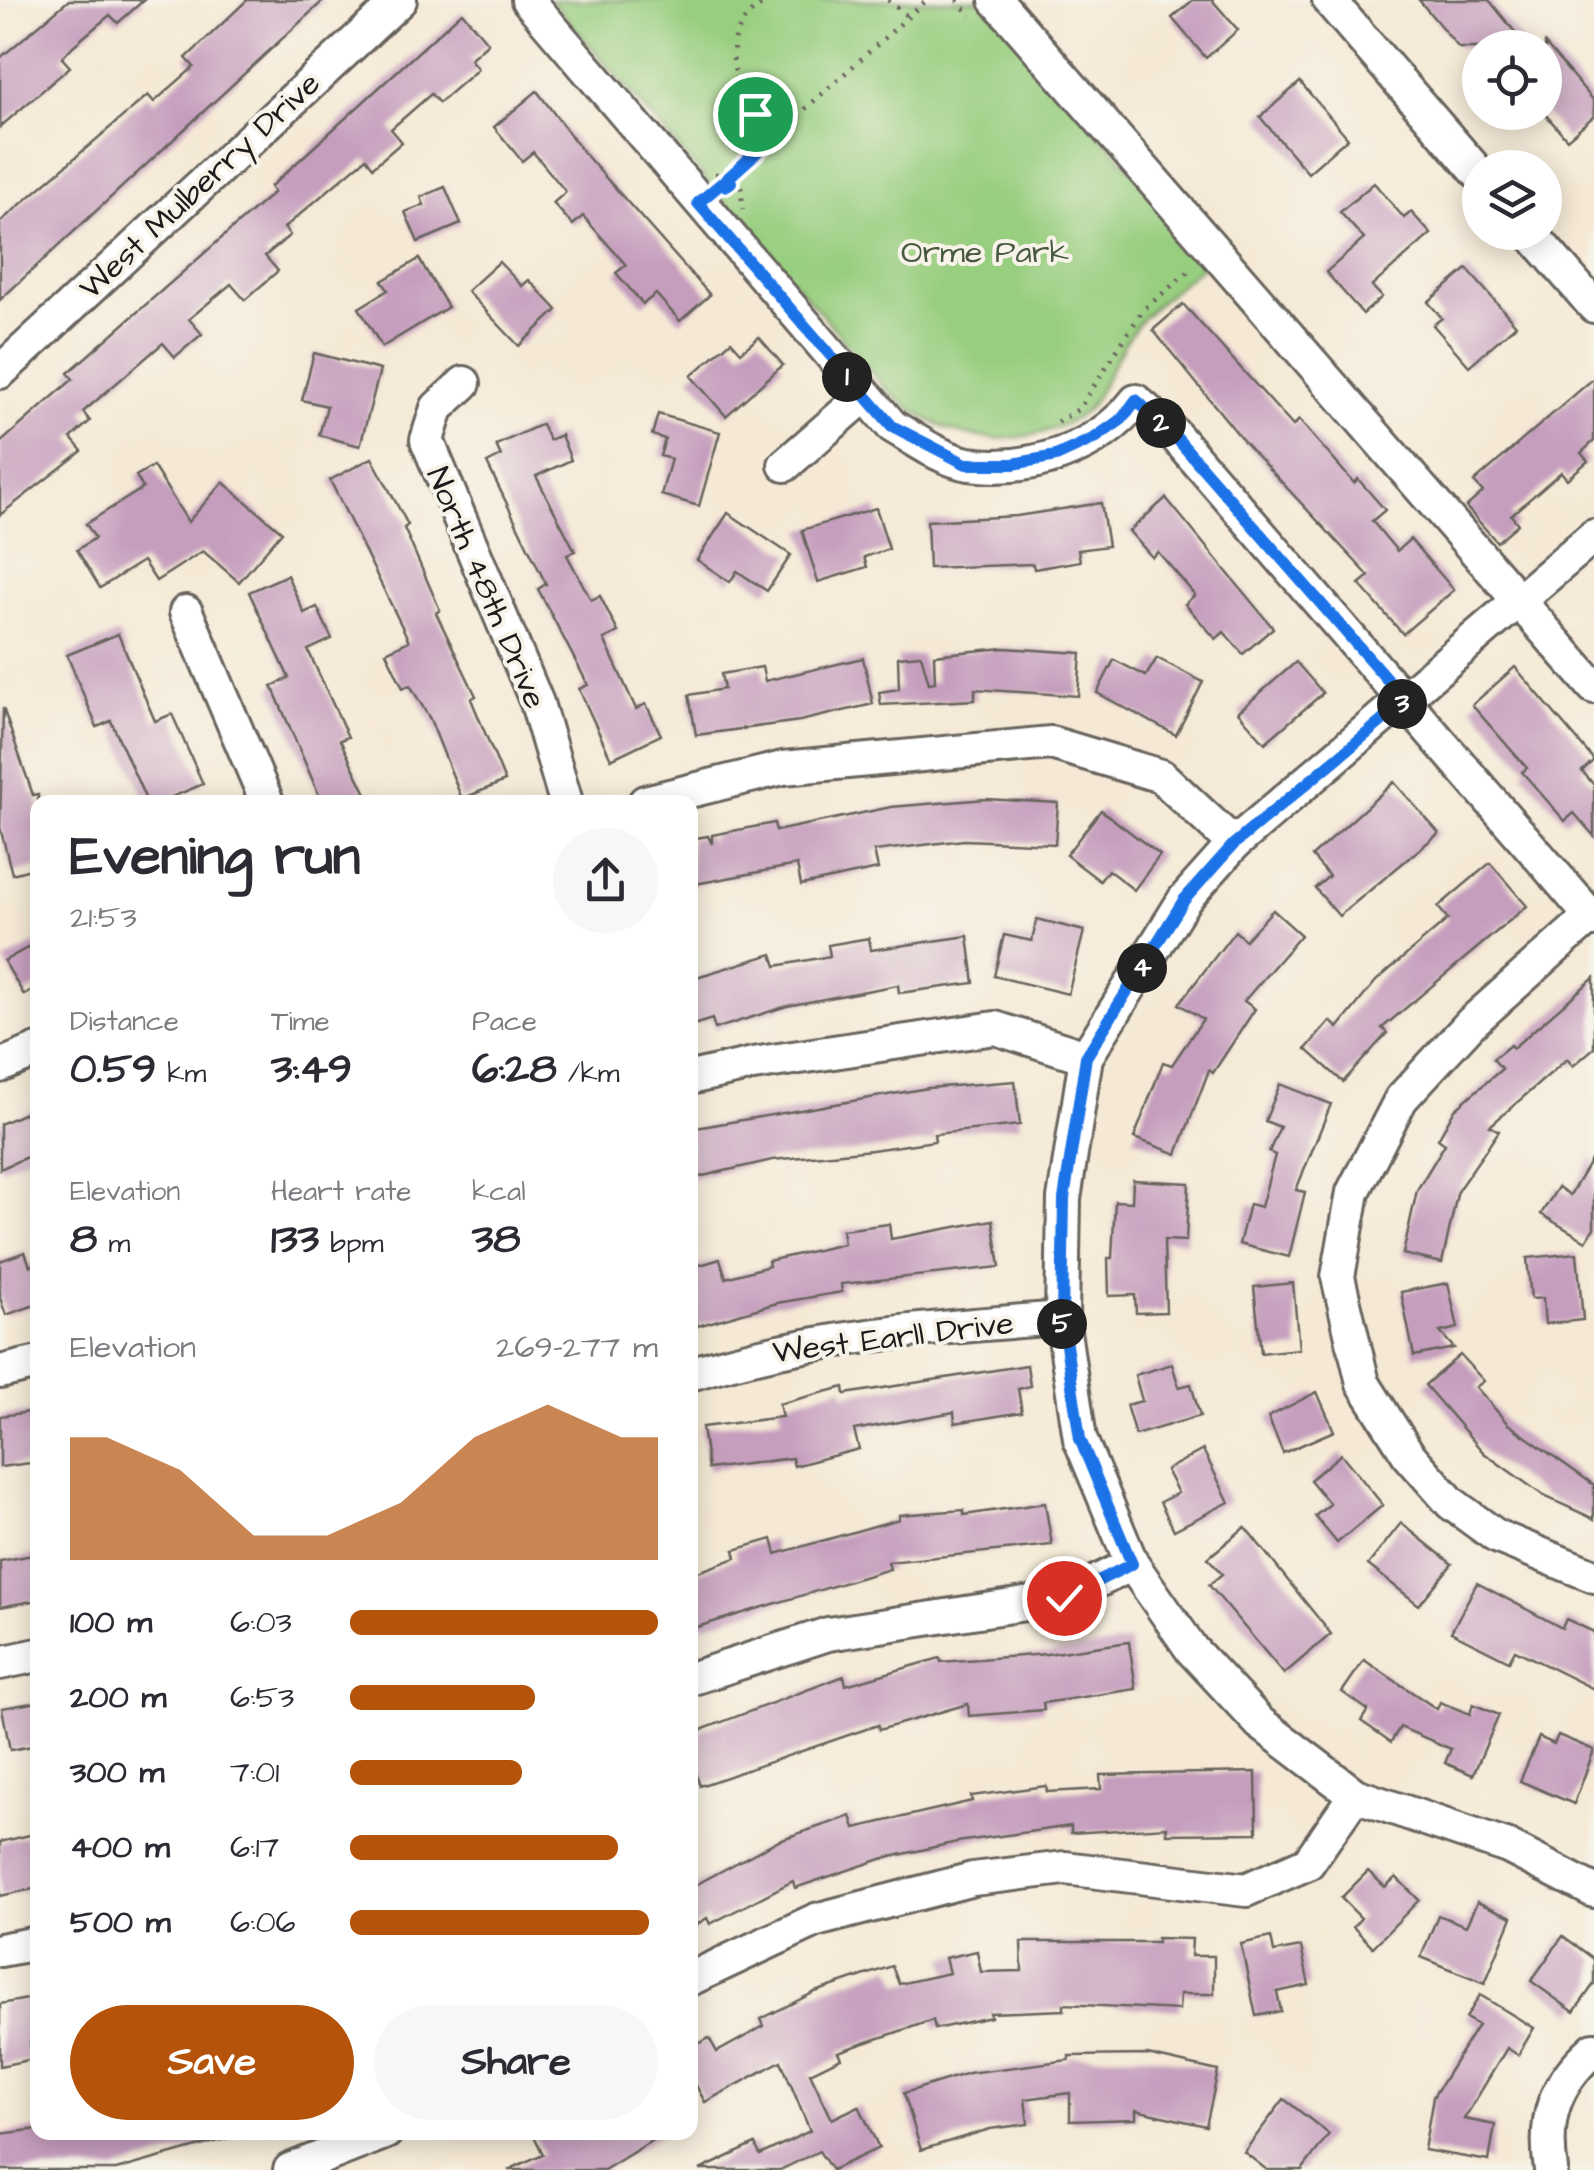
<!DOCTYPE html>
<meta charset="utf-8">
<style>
:root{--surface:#fff;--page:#f7f7f7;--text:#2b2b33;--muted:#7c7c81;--accent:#b45309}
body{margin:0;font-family:"Architects Daughter",sans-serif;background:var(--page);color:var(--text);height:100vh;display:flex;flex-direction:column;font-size:38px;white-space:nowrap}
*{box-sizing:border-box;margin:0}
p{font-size:32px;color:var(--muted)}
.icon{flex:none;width:55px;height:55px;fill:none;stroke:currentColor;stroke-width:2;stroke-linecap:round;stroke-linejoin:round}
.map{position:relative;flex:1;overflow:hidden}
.side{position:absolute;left:30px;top:795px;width:668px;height:1345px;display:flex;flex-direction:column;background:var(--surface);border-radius:20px;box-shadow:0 5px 25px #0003}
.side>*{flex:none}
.tools{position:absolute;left:1462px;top:30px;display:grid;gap:20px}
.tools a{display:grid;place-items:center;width:100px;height:100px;border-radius:50%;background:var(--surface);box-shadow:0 5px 25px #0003;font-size:50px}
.pin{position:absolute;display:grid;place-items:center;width:85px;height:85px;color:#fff;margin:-42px;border:5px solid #fff;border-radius:50%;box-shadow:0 2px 10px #0007}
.km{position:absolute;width:50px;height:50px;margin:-25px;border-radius:50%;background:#222;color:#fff;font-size:28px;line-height:50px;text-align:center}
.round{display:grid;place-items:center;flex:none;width:105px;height:105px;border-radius:52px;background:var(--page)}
.head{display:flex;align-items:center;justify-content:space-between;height:170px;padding:0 40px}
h1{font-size:55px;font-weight:800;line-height:75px}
.stats{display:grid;grid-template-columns:repeat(3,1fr);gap:15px;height:170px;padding:10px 40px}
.stats div{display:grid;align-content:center}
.stats b{font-size:42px;font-weight:800}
.stats small{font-size:28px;font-weight:400}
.stats p{font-size:28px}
.chart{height:280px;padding:20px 40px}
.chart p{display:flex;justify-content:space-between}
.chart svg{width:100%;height:180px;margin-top:10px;fill:var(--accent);opacity:.7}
.button{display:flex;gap:20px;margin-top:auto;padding:20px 40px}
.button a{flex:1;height:115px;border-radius:60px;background:var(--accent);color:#fff;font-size:40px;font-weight:800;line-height:115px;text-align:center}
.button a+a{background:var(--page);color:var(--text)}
ul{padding:0 40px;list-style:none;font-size:32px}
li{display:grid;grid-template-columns:160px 120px 1fr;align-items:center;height:75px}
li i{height:25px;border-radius:12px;background:var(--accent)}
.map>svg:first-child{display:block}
.green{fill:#98ce7f;stroke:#5a754e;stroke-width:2.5}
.building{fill:#c59dbd}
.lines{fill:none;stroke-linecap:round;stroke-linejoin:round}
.minor-casing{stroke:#68645d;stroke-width:38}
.path{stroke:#68645d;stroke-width:5;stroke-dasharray:2.5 8;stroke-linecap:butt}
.minor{stroke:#fff;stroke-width:32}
.route-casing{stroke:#fff;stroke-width:20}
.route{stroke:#1a73e8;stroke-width:12}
.labels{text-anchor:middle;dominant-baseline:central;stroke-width:8;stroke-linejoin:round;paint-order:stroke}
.street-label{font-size:32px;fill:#1c1c1c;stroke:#f7f3e8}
.park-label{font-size:32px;fill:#475a3f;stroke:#f7f3e8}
</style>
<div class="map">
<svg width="1594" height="2170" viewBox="0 0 1594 2170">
<rect width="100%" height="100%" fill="#f7f3e8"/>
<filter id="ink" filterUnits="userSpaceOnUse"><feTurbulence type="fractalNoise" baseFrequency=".01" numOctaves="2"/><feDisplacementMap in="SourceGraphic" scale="20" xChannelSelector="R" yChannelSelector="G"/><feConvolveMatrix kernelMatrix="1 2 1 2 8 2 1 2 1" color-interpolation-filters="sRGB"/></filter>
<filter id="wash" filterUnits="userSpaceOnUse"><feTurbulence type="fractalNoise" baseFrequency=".0048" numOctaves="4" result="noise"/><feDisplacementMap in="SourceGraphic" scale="40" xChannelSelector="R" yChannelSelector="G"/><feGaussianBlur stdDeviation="2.25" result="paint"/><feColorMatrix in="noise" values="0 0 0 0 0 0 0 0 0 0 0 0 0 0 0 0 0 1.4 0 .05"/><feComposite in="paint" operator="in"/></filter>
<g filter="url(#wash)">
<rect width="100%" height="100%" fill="#f5e9d5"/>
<path class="green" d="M551,0H983L1210,260C1189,278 1165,295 1146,315C1121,341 1109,377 1090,406C1081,418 1058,428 1044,432C980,450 931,430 884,387Z"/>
<g id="blocks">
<g class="building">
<polygon points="69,0 144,0 118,23 110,15 73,46 62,58 70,67 0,127 0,58"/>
<polygon points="247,0 324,0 0,300 0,222 148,95 154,102 194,67 186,58"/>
<polygon points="1193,0 1212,0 1238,30 1206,58 1172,18"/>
<polygon points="1419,0 1489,0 1528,48 1459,48"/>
<polygon points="462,12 488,43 470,59 478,69 439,103 431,94 391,129 402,142 373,167 366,158 284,228 290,235 265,256 278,271 245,300 231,284 189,319 202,334 175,357 163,343 83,412 90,421 71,438 82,451 0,515 0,443 73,379 68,373 274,192 270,187"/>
<polygon points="1545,44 1594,101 1594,116 1567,139 1545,114"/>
<polygon points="1300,82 1348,138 1308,173 1260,117"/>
<polygon points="537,91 584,153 710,295 680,321 656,294 643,304 616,273 626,265 583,216 573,225 553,203 566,192 533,152 522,161 494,127"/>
<polygon points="1374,183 1404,218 1411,212 1431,234 1372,286 1382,297 1363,314 1326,272 1364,239 1340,212"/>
<polygon points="445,187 461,224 418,242 405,212 424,205 421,197"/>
<polygon points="419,259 448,307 382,347 359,308 388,290 382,281"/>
<polygon points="499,262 522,286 529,280 557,310 519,346 467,291"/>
<polygon points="1467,269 1516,325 1469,366 1433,325 1442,318 1428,302"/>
<polygon points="1183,304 1293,426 1299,420 1354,483 1358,479 1385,510 1372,521 1397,551 1410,539 1454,590 1403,634 1359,584 1369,576 1246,444 1153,330"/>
<polygon points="759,337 783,365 726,416 691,376 731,341 741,352"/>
<polygon points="314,353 380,370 360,446 319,435 327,406 302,400"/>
<polygon points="1594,378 1594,441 1581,453 1588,461 1567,479 1561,472 1511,515 1518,524 1497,542 1466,507 1483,492 1474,482"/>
<polygon points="658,414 720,432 699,506 661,495 671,459 660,456 665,439 652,435"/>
<polygon points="542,424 549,440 561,435 571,460 536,476 575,551 567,555 591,600 600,596 618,632 604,639 636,709 646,704 661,735 611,759 579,689 588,685 538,589 546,584 487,463 501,456 496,445"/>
<polygon points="372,458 408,525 404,528 440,610 436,613 476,696 471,699 505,781 462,799 430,719 410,685 403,688 386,652 409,641 330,480"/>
<polygon points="153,466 188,522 223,482 282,532 239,582 203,551 156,581 143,561 100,588 77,550 95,538 86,524 143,488 136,476"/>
<polygon points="1166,498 1273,628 1243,654 1224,632 1216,639 1185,604 1195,595 1158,552 1152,557 1129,531"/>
<polygon points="1101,503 1108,546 1078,550 1080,561 1034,569 1033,564 929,568 927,521 1017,516"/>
<polygon points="876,508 889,549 864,557 867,567 818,582 802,530"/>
<polygon points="728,513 791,555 767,591 737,571 730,582 697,560"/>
<polygon points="287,575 304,613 317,607 332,639 308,650 348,737 340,740 370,802 322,802 272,686 289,678 249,592"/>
<polygon points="118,634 155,721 172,714 203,784 160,802 147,802 111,721 97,727 67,655"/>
<polygon points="1004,648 1081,653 1078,696 975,689 975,700 881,705 879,692 899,689 898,657 921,655 929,683 935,682 934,655"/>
<polygon points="863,658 873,704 800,721 696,735 689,695 724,689 721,674 762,667 765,681"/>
<polygon points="1157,658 1203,682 1176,735 1097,693 1114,660 1146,676"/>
<polygon points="1296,662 1323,693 1265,743 1238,712"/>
<polygon points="1515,667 1594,760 1582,771 1594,785 1594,836 1574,813 1565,821 1522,772 1527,768 1472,705"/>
<polygon points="3,708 33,795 38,794 38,867 12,874 0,827"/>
<polygon points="1394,782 1439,833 1339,916 1315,888 1329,876 1312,856"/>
<polygon points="986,799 1058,803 1055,844 964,840 874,851 878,869 801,885 797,865 690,885 690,839 708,836 712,844 712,835 774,823 776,831 891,807"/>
<polygon points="1101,810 1160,855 1134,890 1108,870 1100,881 1066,855"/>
<polygon points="1490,863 1527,906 1382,1028 1387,1033 1343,1082 1306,1049 1330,1021 1338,1028 1376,981 1448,919 1438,907"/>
<polygon points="1273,910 1301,935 1244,1001 1255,1009 1213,1073 1209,1070 1177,1154 1134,1138 1163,1062 1172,1065 1203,1019 1179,1004 1235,931 1245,940"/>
<polygon points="1037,919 1084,931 1068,994 994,976 1004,935 1032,941"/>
<polygon points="968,936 974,983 899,993 898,985 787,1006 715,1029 712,1019 690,1026 690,982 700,976 772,954 776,966 830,956 828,945 869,938 871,950"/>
<polygon points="38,942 38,987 24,995 4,961"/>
<polygon points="1594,978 1594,1048 1573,1066 1567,1059 1490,1126 1499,1131 1458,1190 1442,1263 1403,1254 1417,1190 1445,1144 1438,1139 1455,1109 1502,1069 1493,1059 1510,1045 1513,1048"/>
<polygon points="1015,1081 1020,1125 934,1134 935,1141 872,1150 772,1160 690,1179 690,1129 928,1088"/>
<polygon points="1280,1084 1331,1104 1296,1190 1305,1192 1289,1257 1239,1244 1249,1204 1261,1207 1275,1155 1269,1152 1280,1127 1265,1121"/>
<polygon points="38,1107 38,1152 0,1169 0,1124"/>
<polygon points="1594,1155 1594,1228 1586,1241 1541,1214 1558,1187 1570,1195"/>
<polygon points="1133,1180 1189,1183 1186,1241 1164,1240 1166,1312 1136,1313 1135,1295 1109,1296 1108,1258 1112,1258 1115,1201 1132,1202"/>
<polygon points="993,1220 1000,1267 841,1284 842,1292 777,1303 698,1326 690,1300 690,1268 720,1259 726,1278 769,1266 768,1261 844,1244 842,1230 889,1224 891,1239"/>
<polygon points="25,1252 30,1266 38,1263 38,1304 6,1315 0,1298 0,1261"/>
<polygon points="1577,1253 1583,1320 1545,1324 1543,1298 1531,1299 1527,1258"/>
<polygon points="1293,1283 1299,1349 1261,1353 1254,1287"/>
<polygon points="1448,1283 1458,1328 1440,1332 1454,1348 1414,1356 1401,1292"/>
<polygon points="1460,1355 1484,1381 1476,1387 1508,1424 1594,1485 1594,1519 1544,1496 1484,1453 1425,1385"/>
<polygon points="1172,1364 1179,1387 1191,1384 1200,1416 1135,1435 1126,1405 1142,1401 1135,1375"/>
<polygon points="1027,1365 1030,1386 1018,1389 1022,1412 955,1423 954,1412 854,1430 859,1449 794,1466 792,1458 708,1469 702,1427 782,1417 779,1404 844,1387 845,1394"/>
<polygon points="1317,1392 1334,1431 1283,1453 1268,1417"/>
<polygon points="38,1411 38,1462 0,1467 0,1416"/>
<polygon points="1203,1450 1229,1502 1174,1530 1160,1502 1178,1493 1166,1470"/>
<polygon points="1341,1454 1383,1505 1337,1543 1315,1516 1330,1504 1310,1480"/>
<polygon points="1045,1503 1052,1545 888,1562 890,1569 690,1629 690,1575 736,1558 734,1550 772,1539 776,1554 899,1519 899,1515 964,1510 964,1515"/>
<polygon points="1401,1523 1452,1564 1419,1605 1368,1565"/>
<polygon points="1245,1527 1331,1634 1284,1674 1209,1585 1222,1574 1208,1558"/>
<polygon points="38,1554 38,1600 0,1607 0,1561"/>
<polygon points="1477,1583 1562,1628 1566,1619 1594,1632 1594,1689 1515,1650 1509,1661 1451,1632"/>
<polygon points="1129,1642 1136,1689 1043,1703 1044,1710 969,1716 968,1704 879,1730 878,1725 700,1786 690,1759 690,1734 844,1676 846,1685 940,1658 941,1662 1047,1654"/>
<polygon points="1364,1660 1437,1709 1440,1702 1470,1714 1473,1704 1499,1715 1473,1775 1445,1763 1451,1749 1400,1727 1391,1742 1361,1721 1368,1710 1342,1692"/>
<polygon points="38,1702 38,1745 10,1750 2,1708"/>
<polygon points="1558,1735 1594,1750 1574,1804 1520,1781 1539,1737 1554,1744"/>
<polygon points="1256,1772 1257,1833 1167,1834 1167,1827 1071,1833 1071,1826 957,1842 881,1859 795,1888 793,1881 710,1924 707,1918 690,1929 690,1888 779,1840 851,1816 855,1828 972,1801 971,1796 1046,1786 1047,1792 1101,1789 1100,1775"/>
<polygon points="38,1833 38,1888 0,1896 0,1842"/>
<polygon points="1368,1871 1385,1887 1396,1877 1419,1900 1373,1947 1353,1927 1361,1918 1341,1898"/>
<polygon points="1477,1902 1512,1917 1485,1983 1421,1957 1438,1915 1466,1926"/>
<polygon points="1563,1936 1594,1959 1594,1984 1574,2012 1531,1981"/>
<polygon points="1271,1937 1274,1952 1301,1947 1309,1985 1277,1992 1281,2011 1256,2016 1241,1944"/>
<polygon points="1157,1938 1192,1939 1191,1956 1214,1956 1214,1994 1180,1994 1179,2010 1064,2004 1064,2010 990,2013 991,2017 935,2029 933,2020 838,2052 841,2058 810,2073 832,2119 859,2106 879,2148 832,2170 819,2151 780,2170 700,2170 755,2144 760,2155 810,2131 781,2061 705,2102 690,2074 690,2049 709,2038 717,2052 764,2026 761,2019 815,1992 892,1966 899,1984 949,1973 945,1958 977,1951 981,1972 1022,1971 1021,1942 1157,1942"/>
<polygon points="1480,1995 1534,2028 1518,2055 1507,2048 1464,2119 1495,2125 1489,2161 1424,2150 1433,2097 1478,2025 1466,2018"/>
<polygon points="38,1997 38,2041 30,2042 33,2059 0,2066 0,2004"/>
<polygon points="1148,2055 1218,2071 1206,2126 1136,2110 1136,2119 1070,2121 1070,2093 1025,2099 1028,2124 990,2129 921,2150 904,2093 968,2073 1069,2060 1069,2056"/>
<polygon points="1284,2099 1329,2134 1302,2170 1267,2170 1244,2152"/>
<polygon points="38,2129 49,2132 50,2142 86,2132 229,2132 229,2138 116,2170 0,2170 0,2134"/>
<polygon points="532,2132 666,2132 604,2170 508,2170 543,2154"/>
</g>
</g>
</g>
<g filter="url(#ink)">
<use href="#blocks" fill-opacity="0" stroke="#68645d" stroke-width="2.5"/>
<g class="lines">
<defs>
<g id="minor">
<path d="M528,0L892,426C914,439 943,460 969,464C1029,473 1099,449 1136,401L1173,433L1594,920"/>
<polyline points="996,0 1594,687"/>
<polyline points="1329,0 1480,175"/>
<polyline points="1530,232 1594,306"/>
<polyline points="0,372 400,0"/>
<polyline points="464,383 437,408 427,440 537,703 566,802"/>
<polyline points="785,465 864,396"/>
<polyline points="1594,536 1234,844 1184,900 1086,1057 1064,1199 1062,1318 1080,1439 1132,1564 1192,1650 1260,1723 1355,1795 1508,1847 1594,1891"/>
<polyline points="186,612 267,802"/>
<polyline points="645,802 783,768 1051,743 1161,776 1234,844"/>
<polyline points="1591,916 1471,1023 1401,1099 1353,1192 1338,1277 1363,1383 1408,1454 1451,1503 1496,1536 1594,1576"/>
<polyline points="0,1066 38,1050"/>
<polyline points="690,1078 753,1064 995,1028 1086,1057"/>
<polyline points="0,1372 38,1363"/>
<path d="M690,1374C810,1336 937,1327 1062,1318"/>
<polyline points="0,1663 38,1655"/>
<polyline points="690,1679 828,1634 1064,1598 1132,1564"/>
<polyline points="0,1950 38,1943"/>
<polyline points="690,1979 816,1920 973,1879 1065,1868 1246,1890 1308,1863 1355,1795"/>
<polyline points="290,2170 386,2132"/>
<path d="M1551,2170C1543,2118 1554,2084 1594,2049"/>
</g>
</defs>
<use href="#minor" class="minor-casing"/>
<g class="path">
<path d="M770,0C709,30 733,101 777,133"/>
<polyline points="888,0 908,17"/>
<polyline points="957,0 971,16"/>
<polyline points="715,174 731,175 741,188 743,209"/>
<polyline points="724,182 731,182 728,178 927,0"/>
<polyline points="1057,422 1079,409 1143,310 1193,268"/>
</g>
<use href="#minor" class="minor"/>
</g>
</g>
<g class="lines" filter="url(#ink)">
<defs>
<polyline id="route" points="755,114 778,133 728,178 731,182 726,186 723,182 698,203 892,426 966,464 1013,464 1056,456 1095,438 1122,419 1136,400 1173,434 1406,701 1234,844 1184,900 1086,1057 1064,1199 1062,1318 1080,1439 1132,1564 1064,1598"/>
</defs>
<use href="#route" class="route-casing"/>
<use href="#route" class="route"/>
</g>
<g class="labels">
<g class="street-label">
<text transform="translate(200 186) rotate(-43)">West Mulberry Drive</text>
<text transform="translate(486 588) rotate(67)">North 48th Drive</text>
<text transform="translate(893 1338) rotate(-7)">West Earll Drive</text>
</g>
<g class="park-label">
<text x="985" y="252">Orme Park</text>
</g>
</g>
</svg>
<div class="tools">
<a><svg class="icon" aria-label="locate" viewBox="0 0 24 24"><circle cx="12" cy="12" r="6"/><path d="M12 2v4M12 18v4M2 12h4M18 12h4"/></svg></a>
<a><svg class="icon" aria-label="layers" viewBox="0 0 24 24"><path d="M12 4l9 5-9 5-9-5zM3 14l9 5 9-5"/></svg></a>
</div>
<div class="pin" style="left:755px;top:114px;background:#1e9e55"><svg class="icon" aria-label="arrive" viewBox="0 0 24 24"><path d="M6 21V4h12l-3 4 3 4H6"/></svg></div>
<div class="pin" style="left:1064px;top:1598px;background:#d93025"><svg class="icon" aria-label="check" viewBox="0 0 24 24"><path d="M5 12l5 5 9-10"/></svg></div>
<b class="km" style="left:847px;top:377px">1</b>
<b class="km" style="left:1161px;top:423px">2</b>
<b class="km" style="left:1402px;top:704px">3</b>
<b class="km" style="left:1142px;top:968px">4</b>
<b class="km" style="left:1062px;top:1324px">5</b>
<section class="side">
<div class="head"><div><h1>Evening run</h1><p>21:53</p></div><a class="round"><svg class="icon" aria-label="share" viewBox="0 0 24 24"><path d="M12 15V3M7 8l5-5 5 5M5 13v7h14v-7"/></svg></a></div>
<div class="stats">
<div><p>Distance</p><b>0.59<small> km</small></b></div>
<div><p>Time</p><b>3:49</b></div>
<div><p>Pace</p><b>6:28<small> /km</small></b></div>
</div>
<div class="stats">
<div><p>Elevation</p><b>8<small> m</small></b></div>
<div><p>Heart rate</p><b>133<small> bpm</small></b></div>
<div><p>kcal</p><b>38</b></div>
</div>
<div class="chart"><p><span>Elevation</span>269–277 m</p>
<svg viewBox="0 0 160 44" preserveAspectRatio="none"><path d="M0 44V14L10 14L20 18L30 22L40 30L50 38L60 38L70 38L80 34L90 30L100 22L110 14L120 10L130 6L140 10L150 14L160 14V44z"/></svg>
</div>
<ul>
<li><b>100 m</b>6:03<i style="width:100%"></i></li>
<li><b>200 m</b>6:53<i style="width:60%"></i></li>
<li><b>300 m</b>7:01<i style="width:56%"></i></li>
<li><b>400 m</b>6:17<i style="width:87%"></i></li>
<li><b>500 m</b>6:06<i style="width:97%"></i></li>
</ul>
<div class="button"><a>Save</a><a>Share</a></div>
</section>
</div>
